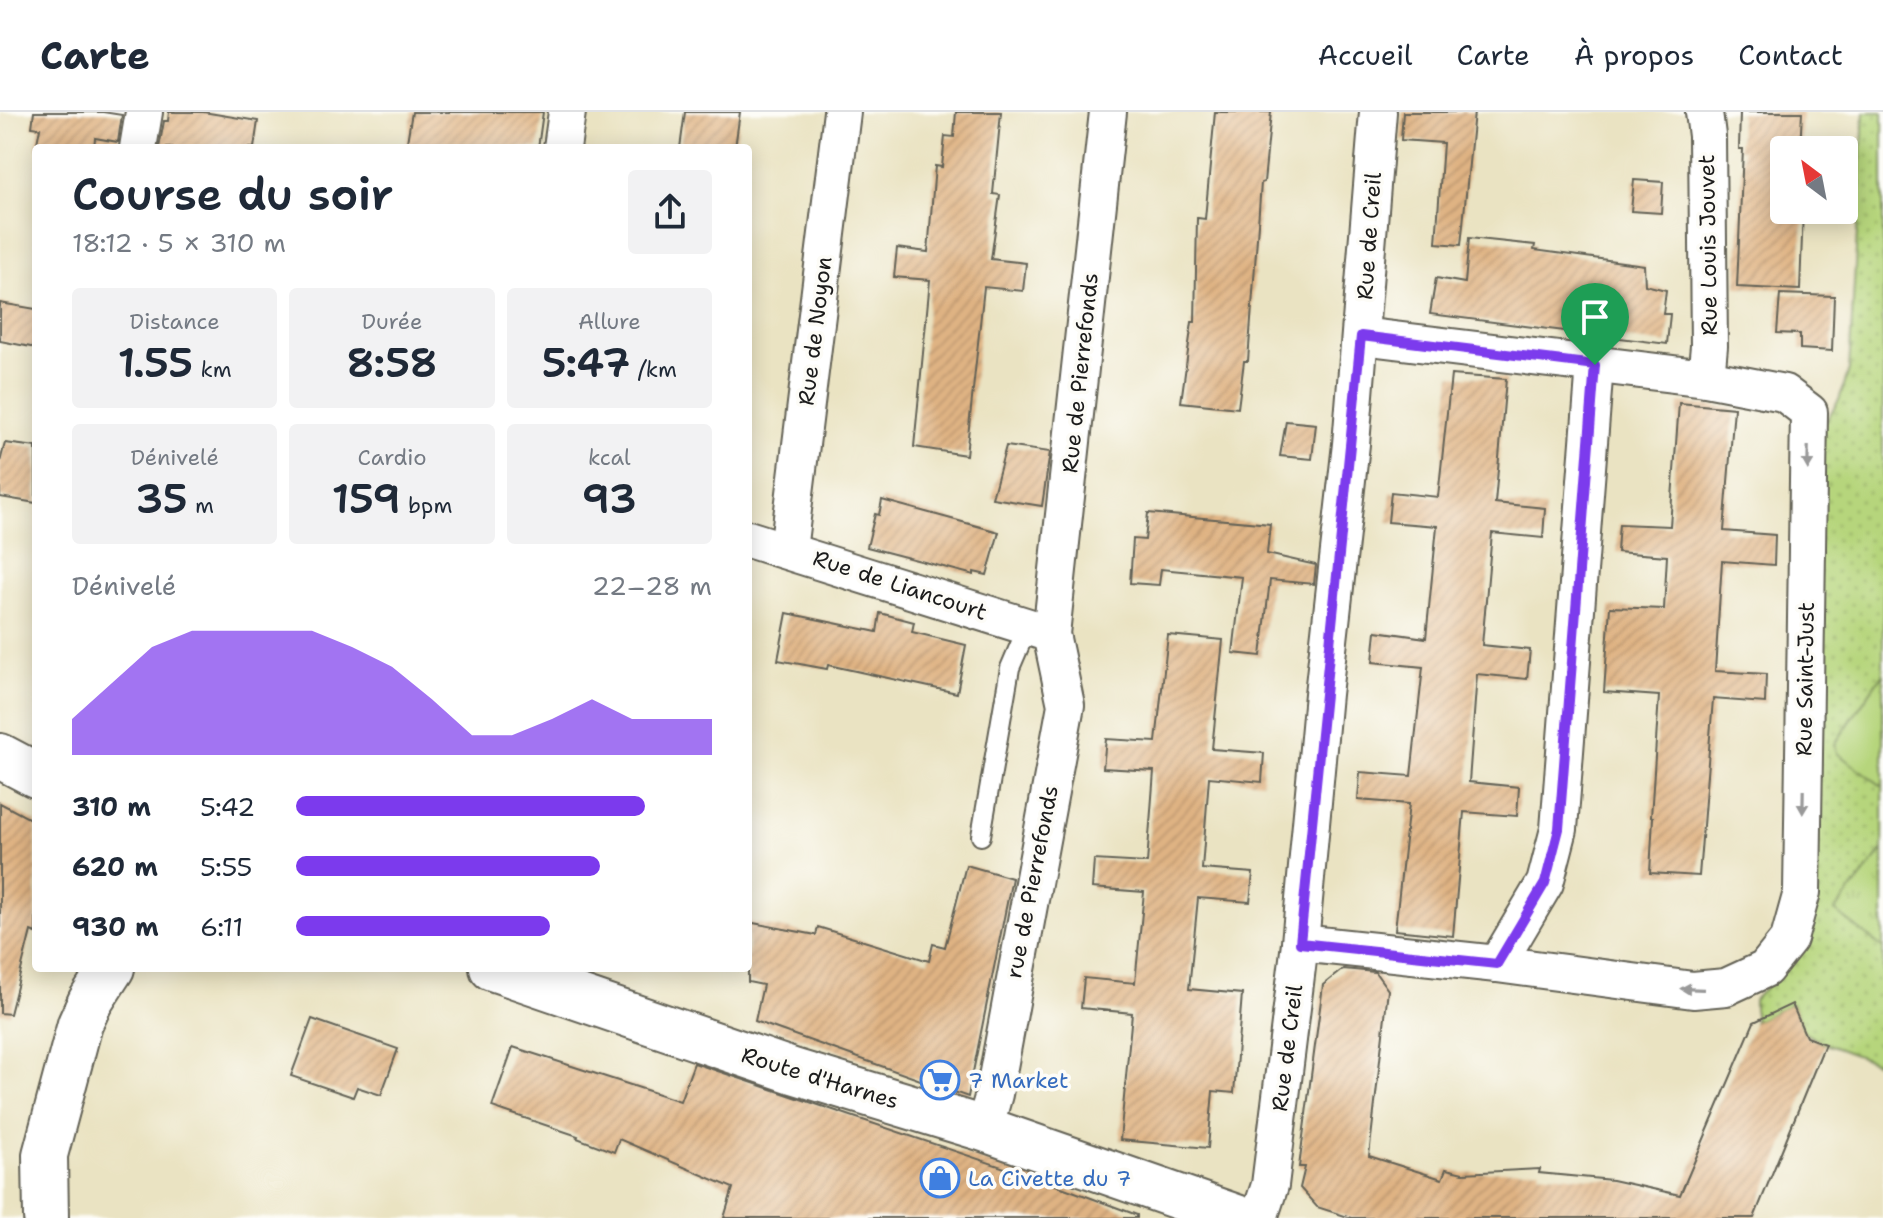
<!DOCTYPE html>
<html lang="fr">
<meta charset="utf-8">
<style>
:root{--surface:#fff;--page:#f2f2f3;--text:#1f2937;--muted:#747a83;--line:#e0e1e3;--accent:#7c3aed}
body{margin:0;font-family:"Shantell Sans",sans-serif;background:var(--page);color:var(--text);height:100vh;display:flex;flex-direction:column;font-size:30px;white-space:nowrap}
*{box-sizing:border-box;margin:0}
p{font-size:26px;color:var(--muted)}
.icon{flex:none;width:44px;height:44px;fill:none;stroke:currentColor;stroke-width:2;stroke-linecap:round;stroke-linejoin:round}
.map{position:relative;flex:1;overflow:hidden}
.drawer{position:absolute;left:32px;top:32px;width:720px;height:828px;display:flex;flex-direction:column;background:var(--surface);border-radius:8px;box-shadow:0 4px 20px #0003}
.drawer>*{flex:none}
.needle{width:52px;rotate:328deg}
.controls{position:absolute;left:1770px;top:24px;display:grid;gap:16px}
.controls a{display:grid;place-items:center;width:88px;height:88px;border-radius:8px;background:var(--surface);box-shadow:0 4px 20px #0003;font-size:40px}
.pin{position:absolute;display:grid;place-items:center;width:68px;height:68px;color:#fff;margin:-82px -34px;border-radius:50% 50% 50% 0;rotate:-45deg;box-shadow:0 0 8px #0007}
.pin .icon{rotate:45deg}
.round{display:grid;place-items:center;flex:none;width:84px;height:84px;border-radius:8px;background:var(--page)}
.headline{display:flex;align-items:center;justify-content:space-between;height:136px;padding:0 40px}
h1{font-size:44px;font-weight:600;line-height:60px}
.metrics{display:grid;grid-template-columns:repeat(3,1fr);gap:12px;height:136px;padding:8px 40px}
.metrics div{display:grid;align-content:center;border-radius:8px;background:var(--page);text-align:center}
.metrics b{font-size:40px;font-weight:600}
.metrics small{font-size:22px;font-weight:400}
.metrics p{font-size:22px}
.chart{height:224px;padding:16px 40px}
.chart p{display:flex;justify-content:space-between}
.chart svg{width:100%;height:144px;margin-top:8px;fill:var(--accent);opacity:.7}
ul{padding:0 40px;list-style:none;font-size:26px}
li{display:grid;grid-template-columns:128px 96px 1fr;align-items:center;height:60px}
li i{height:20px;border-radius:10px;background:var(--accent)}
header{display:flex;align-items:center;gap:48px;box-sizing:border-box;height:112px;padding:0 40px;background:var(--surface);border-bottom:2px solid var(--line)}
header strong{font-size:38px}
nav{display:flex;gap:44px;margin-inline-start:auto;font-size:28px}
.map>svg:first-child{display:block}
.grass{fill:url(#grass-dots);stroke:#69784c;stroke-width:2}
.park{fill:url(#park-tufts);stroke:#69784c;stroke-width:2}
.pitch{fill:#b6d57c;stroke:#69784c;stroke-width:2}
.building{fill:url(#building-hatch)}
.lines{fill:none;stroke-linecap:round;stroke-linejoin:round}
.lane-casing{stroke:#646256;stroke-width:22}
.street-casing{stroke:#646256;stroke-width:40}
.secondary-casing{stroke:#646256;stroke-width:48}
.lane{stroke:#fff;stroke-width:18}
.street{stroke:#fff;stroke-width:36}
.secondary{stroke:#fff;stroke-width:44}
.oneway{fill:#999}
.route-casing{stroke:#fff;stroke-width:16}
.route{stroke:#7c3aed;stroke-width:10}
.labels{text-anchor:middle;dominant-baseline:central;stroke-width:7;stroke-linejoin:round;paint-order:stroke}
.street-label{font-size:22px;fill:#1c1c1c;stroke:#fdfcf7}
.shop-label{font-size:22px;fill:#366cbe;stroke:#fdfcf7;text-anchor:start}
</style>
<header>
<strong>Carte</strong>
<nav><a>Accueil</a><a>Carte</a><a>À propos</a><a>Contact</a></nav>
</header>
<div class="map">
<svg width="1883" height="1106" viewBox="0 0 1883 1106">
<defs>
<pattern id="grass-dots" width="8" height="8" patternUnits="userSpaceOnUse" patternTransform="scale(2)"><rect width="8" height="8" fill="#b6d57c"/><path d="M2 2h.1M6 6h.1" fill="none" stroke="#9cb66b" stroke-width="1.8" stroke-linecap="round"/></pattern>
<pattern id="park-tufts" width="24" height="20" patternUnits="userSpaceOnUse" patternTransform="scale(2)"><rect width="24" height="20" fill="#b6d57c"/><path d="M3 7l-1-3M5 7V3M7 7l1-3M15 17l-1-3M17 17v-4M19 17l1-3" fill="none" stroke="#9cb66b"/></pattern>
<pattern id="building-hatch" width="6" height="6" patternUnits="userSpaceOnUse" patternTransform="scale(2)"><rect width="6" height="6" fill="#dfb383"/><path d="M-1 1l2-2M0 6l6-6M5 7l2-2" fill="none" stroke="#bf9971"/></pattern>
</defs>
<rect width="100%" height="100%" fill="#fdfcf7"/>
<filter id="ink" filterUnits="userSpaceOnUse"><feTurbulence type="fractalNoise" baseFrequency=".0125" numOctaves="2"/><feDisplacementMap in="SourceGraphic" scale="16" xChannelSelector="R" yChannelSelector="G"/><feConvolveMatrix kernelMatrix="1 2 1 2 8 2 1 2 1" color-interpolation-filters="sRGB"/></filter>
<filter id="wash" filterUnits="userSpaceOnUse"><feTurbulence type="fractalNoise" baseFrequency=".006" numOctaves="4" result="noise"/><feDisplacementMap in="SourceGraphic" scale="32" xChannelSelector="R" yChannelSelector="G"/><feGaussianBlur stdDeviation="1.8" result="paint"/><feColorMatrix in="noise" values="0 0 0 0 0 0 0 0 0 0 0 0 0 0 0 0 0 1.4 0 .05"/><feComposite in="paint" operator="in"/></filter>
<g filter="url(#wash)">
<rect width="100%" height="100%" fill="#eae3c2"/>
<polygon class="grass" points="1864,0 1883,0 1883,953 1825,932 1804,921 1792,892 1754,910 1754,888 1799,839 1822,315 1839,288 1849,258"/>
<polygon class="park" points="1883,738 1883,836 1835,799"/>
<polygon class="pitch" points="1883,561 1883,674 1882,674 1837,641 1835,632"/>
<g id="blocks">
<g class="building">
<polygon points="34,0 103,0 122,3 118,30 95,26 94,36 36,36 40,16 32,15"/>
<polygon points="169,0 203,0 258,9 254,36 159,36 164,9 168,9"/>
<polygon points="412,0 543,0 538,36 406,36"/>
<polygon points="685,0 740,0 735,36 680,36"/>
<polygon points="956,0 1001,0 993,82 1000,83 991,147 1026,151 1023,179 984,175 966,343 914,335 930,168 894,165 897,136 928,140 935,54 942,55 945,24 954,25"/>
<polygon points="1215,0 1271,0 1264,70 1261,71 1248,249 1244,249 1238,296 1181,290 1192,210 1195,210 1197,106 1205,107"/>
<polygon points="1403,0 1474,0 1461,133 1436,131 1443,31 1401,28"/>
<polygon points="1740,0 1802,0 1800,38 1784,38 1784,98 1803,98 1800,178 1737,175 1743,37 1739,37"/>
<polygon points="1634,68 1663,70 1661,101 1631,99"/>
<polygon points="1469,126 1535,133 1534,138 1644,153 1645,173 1666,178 1663,202 1670,202 1667,232 1430,202 1436,166 1465,171"/>
<polygon points="1780,182 1834,184 1832,239 1800,237 1800,222 1777,221"/>
<polygon points="0,191 36,197 36,236 0,229"/>
<polygon points="1451,263 1506,267 1495,391 1545,396 1543,426 1492,421 1482,533 1530,538 1527,567 1477,562 1469,670 1519,675 1517,704 1464,700 1453,824 1395,818 1409,692 1358,688 1360,660 1411,664 1423,555 1373,550 1376,519 1426,526 1437,414 1388,410 1391,380 1438,385"/>
<polygon points="1679,291 1734,296 1724,419 1775,423 1774,453 1722,449 1715,559 1766,562 1765,591 1713,587 1699,764 1650,761 1653,705 1651,705 1659,584 1604,580 1610,495 1664,497 1667,444 1617,440 1618,425 1619,412 1670,414"/>
<polygon points="1286,309 1316,312 1312,347 1280,344"/>
<polygon points="5,331 36,335 36,391 0,385 0,350"/>
<polygon points="1006,334 1050,340 1042,394 992,386"/>
<polygon points="882,388 999,420 987,463 974,460 974,463 867,435 875,402 879,403"/>
<polygon points="1148,401 1270,412 1267,442 1316,453 1314,472 1270,468 1261,544 1233,541 1242,465 1161,457 1159,473 1130,471 1133,427 1145,428"/>
<polygon points="787,501 877,520 880,501 914,510 912,520 966,533 957,581 828,553 827,557 778,548"/>
<polygon points="1168,523 1223,528 1212,637 1264,641 1262,670 1209,665 1202,757 1253,761 1250,790 1198,786 1189,877 1242,882 1234,981 1213,979 1208,1036 1120,1028 1132,901 1081,896 1084,866 1135,871 1144,780 1092,776 1094,748 1147,751 1154,659 1103,656 1106,627 1156,630"/>
<polygon points="0,691 36,710 36,821 31,819 10,902 0,901"/>
<polygon points="966,753 1012,766 968,985 755,909 763,873 748,870 748,810 816,823 818,815 929,849 933,832 945,835"/>
<polygon points="1343,857 1375,860 1388,878 1369,1044 1442,1067 1446,1057 1463,1061 1540,1057 1539,1061 1612,1068 1680,1083 1754,910 1792,892 1806,925 1825,932 1754,1106 1351,1106 1317,1095 1300,1076 1305,1055 1299,1055 1323,873"/>
<polygon points="312,907 398,937 381,983 357,975 353,985 291,964"/>
<polygon points="513,935 680,989 694,951 1067,1077 1137,1103 1137,1106 724,1106 733,1076 619,1027 614,1040 577,1026 578,1024 492,995"/>
</g>
</g>
</g>
<g filter="url(#ink)">
<use href="#blocks" fill-opacity="0" stroke="#646256" stroke-width="2"/>
<g class="lines">
<defs>
<polyline id="lane" points="981,724 1010,556 1028,514"/>
<g id="street">
<polyline points="1704,0 1707,24 1709,234 1706,266"/>
<polyline points="138,36 144,0"/>
<polyline points="562,36 567,0"/>
<polyline points="748,427 1051,522"/>
<polyline points="788,438 842,0"/>
<polyline points="1300,831 1497,852 1693,878 1726,875 1765,857 1789,827 1802,780 1809,300 1784,281 1706,266 1361,224"/>
<polyline points="1497,852 1545,771 1559,717 1595,253"/>
<polyline points="984,1017 994,982 1066,593 1051,522 1108,0"/>
<polyline points="1259,1106 1270,1073 1300,831 1323,582 1351,332 1378,0"/>
</g>
<g id="secondary">
<polyline points="0,644 36,663"/>
<polyline points="492,856 793,959 984,1017 1239,1106"/>
<polyline points="46,1106 45,1043 80,912 90,890 112,856"/>
</g>
</defs>
<use href="#lane" class="lane-casing"/>
<use href="#street" class="street-casing"/>
<use href="#secondary" class="secondary-casing"/>
<use href="#lane" class="lane"/>
<use href="#street" class="street"/>
<use href="#secondary" class="secondary"/>
</g>
<defs><path id="oneway-solid" d="M-6-.8H1V-3.2L6.5 0L1 3.2V.8H-6Z" transform="scale(2)"/></defs>
<g class="oneway">
<use href="#oneway-solid" transform="translate(1808 346) rotate(91)"/>
<use href="#oneway-solid" transform="translate(1803 690) rotate(91)"/>
<use href="#oneway-solid" transform="translate(1692 877) rotate(-178)"/>
</g>
</g>
<g class="lines" filter="url(#ink)">
<defs>
<polygon id="route" points="1361,224 1595,253 1559,717 1545,771 1497,852 1300,831"/>
</defs>
<use href="#route" class="route-casing"/>
<use href="#route" class="route"/>
</g>
<defs>
<symbol id="supermarket-ring" viewBox="-11 -11 22 22"><circle r="9.5" fill="#fdfcf7" stroke="#3f7fe0" stroke-width="1.5"/><path d="M-6-5.5h2.5l.6 2H6L4.5 2H-2.5L-4.4-4H-6ZM-1.5 3.2a1.3 1.3 0 1 0 .1 0ZM3 3.2a1.3 1.3 0 1 0 .1 0Z" fill="#3f7fe0"/></symbol>
<symbol id="shop-ring" viewBox="-11 -11 22 22"><circle r="9.5" fill="#fdfcf7" stroke="#3f7fe0" stroke-width="1.5"/><path d="M-5-2.5h2.3a2.7 3.5 0 0 1 5.4 0H5L5.5 6h-11ZM-1.5-2.5h3a1.5 2.3 0 0 0-3 0Z" fill="#3f7fe0"/></symbol>
</defs>
<g fill-rule="evenodd">
<use href="#supermarket-ring" x="918" y="946" width="44" height="44"/>
<use href="#shop-ring" x="918" y="1044" width="44" height="44"/>
</g>
<g class="labels">
<g class="street-label">
<text transform="translate(1369 124) rotate(-86)">Rue de Creil</text>
<text transform="translate(1708 133) rotate(-91)">Rue Louis Jouvet</text>
<text transform="translate(815 219) rotate(-83)">Rue de Noyon</text>
<text transform="translate(1080 261) rotate(-84)">Rue de Pierrefonds</text>
<text transform="translate(900 473) rotate(18)">Rue de Liancourt</text>
<text transform="translate(1805 567) rotate(-89)">Rue Saint-Just</text>
<text transform="translate(1032 770) rotate(-79)">rue de Pierrefonds</text>
<text transform="translate(1287 936) rotate(-83)">Rue de Creil</text>
<text transform="translate(820 966) rotate(17)">Route d'Harnes</text>
</g>
<g class="shop-label">
<text x="968" y="968">7 Market</text>
<text x="968" y="1066">La Civette du 7</text>
</g>
</g>
</svg>
<div class="controls">
<a><svg class="needle" viewBox="-14 -14 28 28"><path d="M0-13l5 13h-10z" fill="#e53935"/><path d="M0 13l5-13h-10z" fill="#747a83"/></svg></a>
</div>
<div class="pin" style="left:1595px;top:253px;background:#1e9e55"><svg class="icon" aria-label="arrive" viewBox="0 0 24 24"><path d="M6 21V4h12l-3 4 3 4H6"/></svg></div>
<section class="drawer">
<div class="headline"><div><h1>Course du soir</h1><p>18:12 · 5 × 310 m</p></div><a class="round"><svg class="icon" aria-label="share" viewBox="0 0 24 24"><path d="M12 15V3M7 8l5-5 5 5M5 13v7h14v-7"/></svg></a></div>
<div class="metrics">
<div><p>Distance</p><b>1.55<small> km</small></b></div>
<div><p>Durée</p><b>8:58</b></div>
<div><p>Allure</p><b>5:47<small> /km</small></b></div>
</div>
<div class="metrics">
<div><p>Dénivelé</p><b>35<small> m</small></b></div>
<div><p>Cardio</p><b>159<small> bpm</small></b></div>
<div><p>kcal</p><b>93</b></div>
</div>
<div class="chart"><p><span>Dénivelé</span>22–28 m</p>
<svg viewBox="0 0 160 44" preserveAspectRatio="none"><path d="M0 44V33L10 22L20 11L30 6L40 6L50 6L60 6L70 11L80 17L90 27L100 38L110 38L120 33L130 27L140 33L150 33L160 33V44z"/></svg>
</div>
<ul>
<li><b>310 m</b>5:42<i style="width:84%"></i></li>
<li><b>620 m</b>5:55<i style="width:73%"></i></li>
<li><b>930 m</b>6:11<i style="width:61%"></i></li>
</ul>
</section>
</div>
